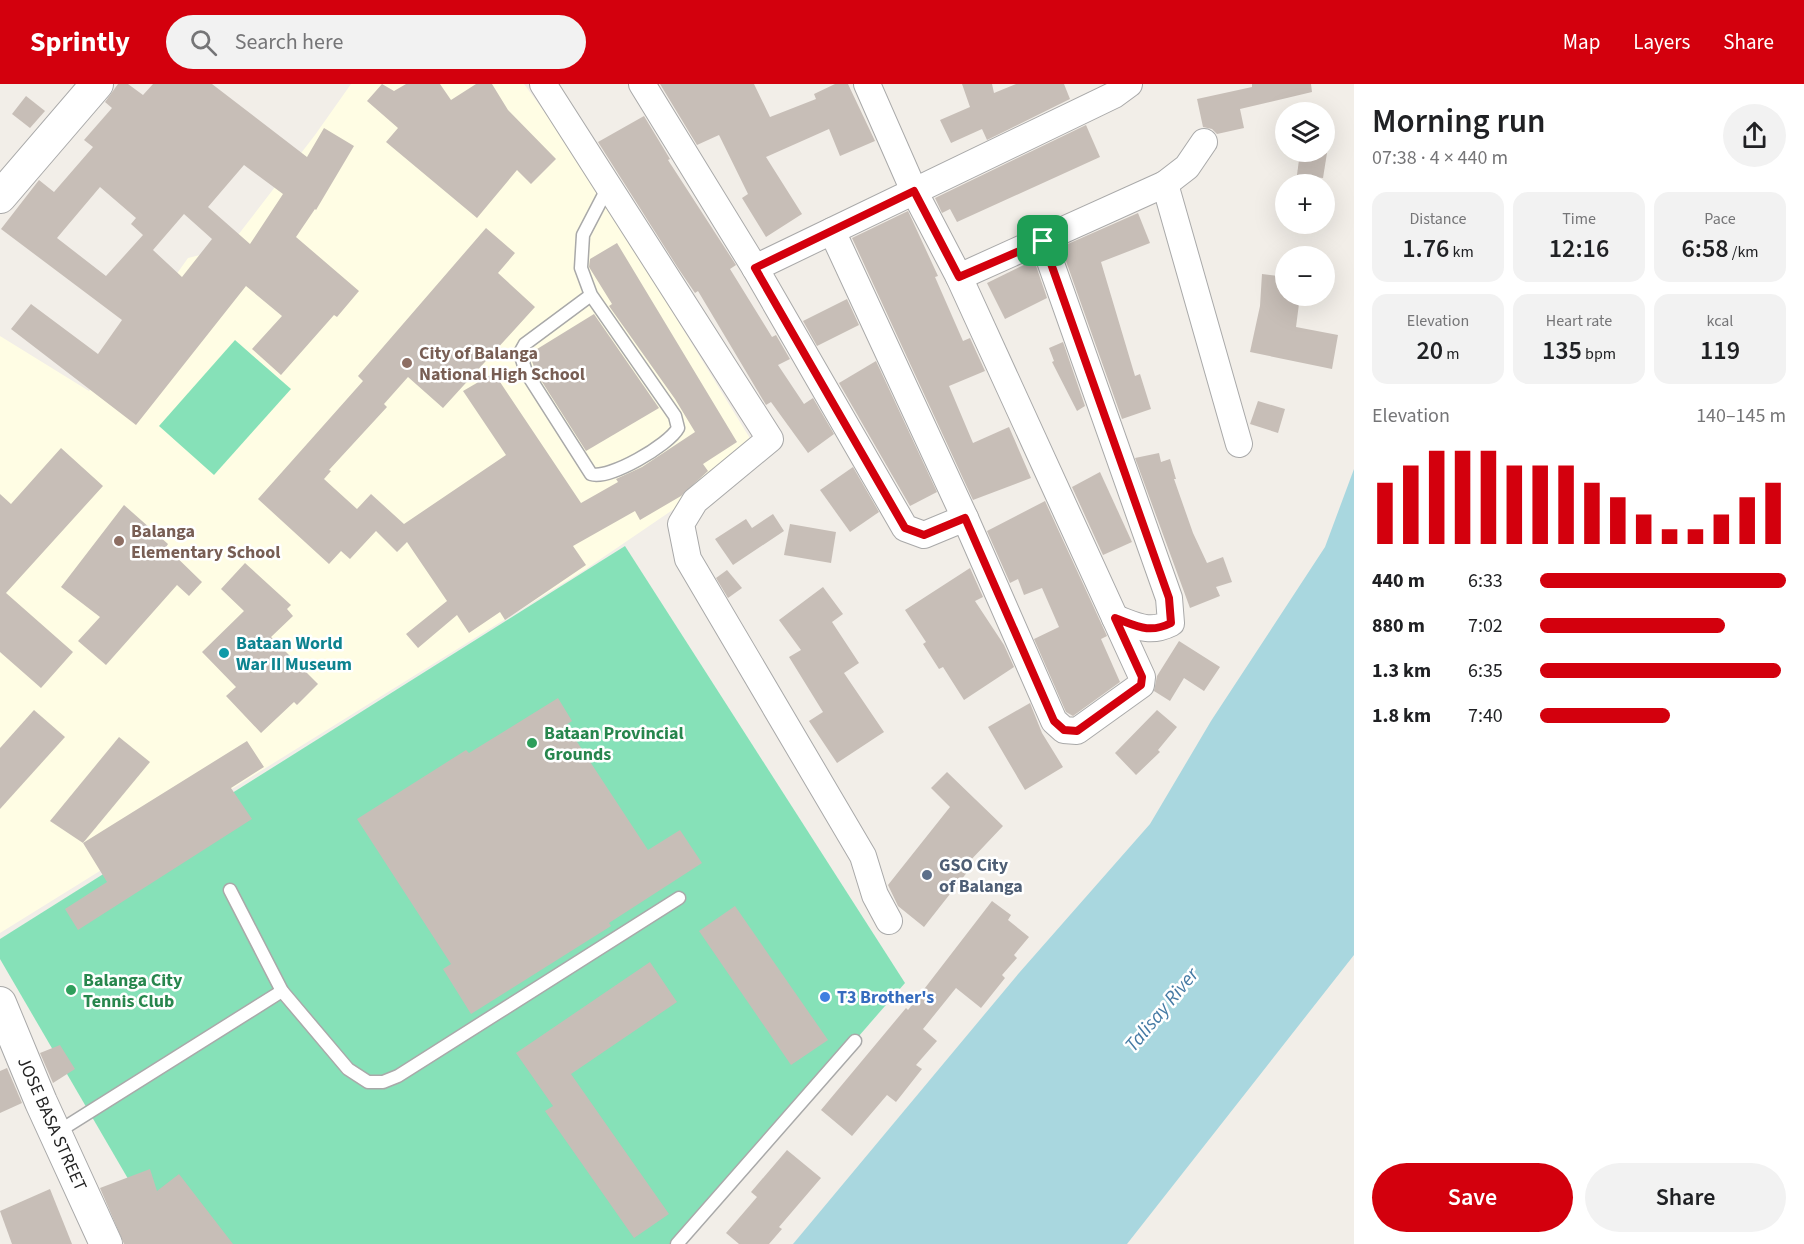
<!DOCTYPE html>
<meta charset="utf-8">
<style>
:root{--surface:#fff;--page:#f2f2f2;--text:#202124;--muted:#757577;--accent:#d3000d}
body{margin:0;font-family:"Source Sans 3",sans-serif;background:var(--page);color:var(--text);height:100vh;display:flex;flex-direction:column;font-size:22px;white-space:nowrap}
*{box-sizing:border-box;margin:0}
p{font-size:20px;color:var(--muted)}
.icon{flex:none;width:33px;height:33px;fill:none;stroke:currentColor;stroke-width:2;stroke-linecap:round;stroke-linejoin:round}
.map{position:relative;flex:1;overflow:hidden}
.sheet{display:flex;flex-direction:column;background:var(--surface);width:450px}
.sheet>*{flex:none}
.fabs{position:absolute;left:1275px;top:18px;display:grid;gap:12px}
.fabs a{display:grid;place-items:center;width:60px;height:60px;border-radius:50%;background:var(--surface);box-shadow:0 6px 24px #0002;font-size:30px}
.pin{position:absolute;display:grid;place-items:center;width:51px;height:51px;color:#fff;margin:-26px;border-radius:12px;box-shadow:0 3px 9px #0006}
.round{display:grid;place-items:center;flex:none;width:63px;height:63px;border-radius:32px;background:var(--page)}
.head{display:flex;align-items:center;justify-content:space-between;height:102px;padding:0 18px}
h1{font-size:33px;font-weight:600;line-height:45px}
.metrics{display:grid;grid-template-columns:repeat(3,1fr);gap:9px;height:102px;padding:6px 18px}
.metrics div{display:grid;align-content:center;border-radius:15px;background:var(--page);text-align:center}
.metrics b{font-size:26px;font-weight:600}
.metrics small{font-size:16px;font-weight:400}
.metrics p{font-size:16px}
.chart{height:168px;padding:12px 18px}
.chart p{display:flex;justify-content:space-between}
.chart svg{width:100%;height:108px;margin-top:6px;stroke:var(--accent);stroke-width:6}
.cta{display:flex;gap:12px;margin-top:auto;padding:12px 18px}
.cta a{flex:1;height:69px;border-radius:36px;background:var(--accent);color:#fff;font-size:24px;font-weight:600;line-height:69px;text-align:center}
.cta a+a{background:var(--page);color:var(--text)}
ul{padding:0 18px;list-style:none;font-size:20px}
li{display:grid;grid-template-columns:96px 72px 1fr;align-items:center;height:45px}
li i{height:15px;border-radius:8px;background:var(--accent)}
header{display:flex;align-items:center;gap:36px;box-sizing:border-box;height:84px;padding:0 30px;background:var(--accent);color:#fff}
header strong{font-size:28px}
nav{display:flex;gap:33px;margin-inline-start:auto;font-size:21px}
.search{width:420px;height:54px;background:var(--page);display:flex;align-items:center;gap:15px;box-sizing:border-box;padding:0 21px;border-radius:33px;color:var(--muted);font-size:22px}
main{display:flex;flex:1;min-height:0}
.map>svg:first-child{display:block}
.education{fill:#fffde4}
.pitch{fill:#86e1b8}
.water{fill:#a9d7df}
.building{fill:#c7beb7;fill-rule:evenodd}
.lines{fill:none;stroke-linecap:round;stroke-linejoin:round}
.service-casing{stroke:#a9a9a9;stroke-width:15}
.minor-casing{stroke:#a9a9a9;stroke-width:28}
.tertiary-casing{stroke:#a9a9a9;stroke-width:34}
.service{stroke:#fff;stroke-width:12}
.minor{stroke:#fff;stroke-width:26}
.tertiary{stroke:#fff;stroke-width:32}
.route-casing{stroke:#fff;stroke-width:12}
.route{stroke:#d3000d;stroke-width:8}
.education-dot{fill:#8d6e63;stroke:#fff;stroke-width:2}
.culture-dot{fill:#0f9aa8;stroke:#fff;stroke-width:2}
.leisure-dot{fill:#2e9e5b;stroke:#fff;stroke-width:2}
.service-dot{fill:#5c6f8a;stroke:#fff;stroke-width:2}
.shop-dot{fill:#3f7fe0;stroke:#fff;stroke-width:2}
.labels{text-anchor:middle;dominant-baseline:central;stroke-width:5;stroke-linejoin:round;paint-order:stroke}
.education-label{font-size:18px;font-weight:bold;fill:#785e54;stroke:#fff;text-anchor:start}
.culture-label{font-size:18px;font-weight:bold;fill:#0d838f;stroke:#fff;text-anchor:start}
.leisure-label{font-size:18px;font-weight:bold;fill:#27864d;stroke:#fff;text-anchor:start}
.service-label{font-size:18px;font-weight:bold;fill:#4e5e75;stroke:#fff;text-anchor:start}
.shop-label{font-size:18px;font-weight:bold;fill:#366cbe;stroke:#fff;text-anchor:start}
.street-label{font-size:18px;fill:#222;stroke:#fff}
.water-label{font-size:20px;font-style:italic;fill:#457aa4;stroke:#fff}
</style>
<header>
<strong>Sprintly</strong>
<div class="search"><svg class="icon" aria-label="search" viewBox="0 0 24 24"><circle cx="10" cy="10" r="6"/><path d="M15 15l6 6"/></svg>Search here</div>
<nav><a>Map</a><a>Layers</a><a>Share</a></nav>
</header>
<main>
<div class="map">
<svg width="1354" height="1160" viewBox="0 0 1354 1160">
<rect width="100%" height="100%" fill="#f2eee8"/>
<polygon class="education" points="351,0 524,0 576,71 751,356 715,397 586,485 0,849 0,252 89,307 133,251 188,174 228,164 315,51"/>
<g class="pitch">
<polygon points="235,256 291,305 214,391 159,342"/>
<polygon points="625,462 905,899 678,1160 166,1160 0,875 0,855"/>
</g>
<polygon class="water" points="1354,385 1354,871 1127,1160 793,1160 1019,889 1150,740 1211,637 1325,463"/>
<g class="building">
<path d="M118,0H128L143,11L153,0H212L307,73L324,44L354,62L316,126L315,125L296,153L359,207L337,233L334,231L281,291L252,265L282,232L246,202L136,341L11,245L31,220L98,270L122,236L1,145L39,96L54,108L93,63L84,56L112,24L105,18ZM244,81L283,110L250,160L208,123ZM100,103L136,134L131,140L143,151L106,192L57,154ZM184,130L212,155L182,193L153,166Z"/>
<polygon points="382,0 394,7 406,0 440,0 451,16 476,0 492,0 508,26 556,75 531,100 517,86 477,134 386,58 398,44 367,17"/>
<polygon points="660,0 754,0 770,33 816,15 814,10 835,0 848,0 875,57 840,72 829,45 766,73 802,130 766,153 742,114 748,110 719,51 697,61"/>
<polygon points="962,0 992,0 994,9 1016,0 1064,0 1070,15 987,56 982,45 951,59 940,36 970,23"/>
<polygon points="1252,0 1311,0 1312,8 1240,25 1244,44 1217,50 1212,45 1203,43 1197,15 1252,3"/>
<polygon points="26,12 45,27 30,44 12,30"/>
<polygon points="644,32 670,75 668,76 736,181 730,185 772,253 776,251 790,275 778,281 804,320 813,314 834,350 808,369 771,318 766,321 698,207 695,209 678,184 598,58"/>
<polygon points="1086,41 1100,73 957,138 950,125 942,129 935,114"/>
<polygon points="1300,68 1327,69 1323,94 1297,91"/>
<polygon points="908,127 938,192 935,193 963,257 970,254 985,287 949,302 973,359 1009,343 1031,394 973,416 852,154"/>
<polygon points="1138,129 1150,159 1101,178 1135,292 1140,290 1151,325 1122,335 1061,163"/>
<polygon points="486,144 515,169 498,189 535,223 443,324 408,293 384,320 387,323 329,386 331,387 324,395 357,425 371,410 404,440 506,371 463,307 494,289 581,419 618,398 616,395 642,383 695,348 675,315 609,222 612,220 589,183 590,175 617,159 737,358 703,380 708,387 681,412 640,436 635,427 573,462 586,481 505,536 500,528 469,549 457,531 418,564 406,550 447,517 407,458 397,468 376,447 350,475 341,467 329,480 258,415 363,297 358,292"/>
<polygon points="1034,176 1047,214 1005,235 987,199"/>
<polygon points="1262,190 1286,193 1286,212 1300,212 1296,243 1338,251 1332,285 1250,268 1260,222"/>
<polygon points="847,215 859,241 817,262 803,237"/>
<polygon points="594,230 659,324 586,367 537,290 529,270"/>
<polygon points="1063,258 1085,322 1077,327 1052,278 1054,277 1049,264"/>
<polygon points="876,277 937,408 910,422 839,299"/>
<polygon points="1258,317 1285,325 1278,349 1250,340"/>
<polygon points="61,364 103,402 6,509 73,568 41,604 0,568 0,410 11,420"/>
<polygon points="1159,369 1161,378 1170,375 1176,395 1174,395 1193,449 1207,479 1223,473 1232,498 1216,503 1220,512 1190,524 1135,374"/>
<polygon points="853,383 879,428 850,448 820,406"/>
<polygon points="1100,388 1132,458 1103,471 1072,403"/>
<polygon points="1045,417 1107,552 1101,555 1120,598 1073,632 1066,628 1034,555 1059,543 1042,504 1024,511 1018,495 1010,499 987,447"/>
<polygon points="124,421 168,460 166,463 202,498 189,512 177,501 106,581 78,557 100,533 61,503"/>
<polygon points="773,430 784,447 733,481 715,455 746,435 752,444"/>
<polygon points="790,440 836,448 831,479 784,471"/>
<polygon points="245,479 291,521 287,525 293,532 271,553 318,600 297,621 294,618 261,649 226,612 236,603 202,568 244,527 221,505"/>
<polygon points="970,484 983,513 975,517 1004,561 1014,583 964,616 943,583 939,585 923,560 926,558 905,526"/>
<polygon points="727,486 742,504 728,514 716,494"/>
<polygon points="823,503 843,530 832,538 859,579 844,589 884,648 837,679 809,637 823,628 789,573 801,566 779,536"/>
<polygon points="1179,557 1220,583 1204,607 1184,594 1170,617 1154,607 1157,592"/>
<polygon points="558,614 572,637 566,641 648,766 680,746 702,779 609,839 611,842 471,930 443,885 451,880 357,735 466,666 469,669"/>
<polygon points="1030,619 1042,649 1063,683 1025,706 988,643"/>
<polygon points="34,626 65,653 0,725 0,664"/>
<polygon points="1157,626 1177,643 1158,666 1160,668 1136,691 1115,669"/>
<polygon points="119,653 150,678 83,759 50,737"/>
<polygon points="247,657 264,683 231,704 252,735 78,846 65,825 107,798 83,759"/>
<polygon points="947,688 1003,742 968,779 972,782 924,843 898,822 888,801 950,723 931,704"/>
<polygon points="992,817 1011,831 1008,836 1029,853 1014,871 1017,874 1002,891 1005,894 981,924 956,904 923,945 937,957 916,981 922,985 896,1018 887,1011 852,1052 821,1026 906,924 908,926"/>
<polygon points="735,822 828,956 791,981 699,847"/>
<polygon points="650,878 677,918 571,990 669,1130 634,1154 545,1027 553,1022 516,969"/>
<polygon points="60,961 75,985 53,999 40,969"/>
<polygon points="7,984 22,1019 0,1029 0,987"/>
<polygon points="787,1066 821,1094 779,1143 782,1145 769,1160 739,1160 726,1149 757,1113 751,1108"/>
<polygon points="150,1085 157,1107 179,1090 233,1160 124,1160 100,1104"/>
<polygon points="50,1105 72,1160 12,1160 0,1127"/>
</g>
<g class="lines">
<defs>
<g id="service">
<path d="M591,211L525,260L520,269L526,288L591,390C609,396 669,361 678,344L675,332L591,211L581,184L583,151L608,103"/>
<polyline points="230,806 282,907 348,985 368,998 383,998 398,992 679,814"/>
<polyline points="56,1049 282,907"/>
<polyline points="677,1160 855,957"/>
</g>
<g id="minor">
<polyline points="543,0 770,355 695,417 681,440 688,475 863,772 875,811 889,837"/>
<polyline points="642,0 755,184 905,444 924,451 965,434"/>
<polyline points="1165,100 1187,83 1204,58"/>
<polyline points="832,147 965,434 1054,637 1064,646 1077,647 1141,601 1142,593 959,193 914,107 867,0"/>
<path d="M1043,157L1169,514L1171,539C1149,550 1137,542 1115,534"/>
<polyline points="755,184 1114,11 1129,0"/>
<polyline points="959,193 1165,100 1239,360"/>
</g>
<g id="tertiary">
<polyline points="0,113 97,0"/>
<polyline points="0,919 41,1018 106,1160"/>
</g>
</defs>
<use href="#service" class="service-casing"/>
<use href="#minor" class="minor-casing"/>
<use href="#tertiary" class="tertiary-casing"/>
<use href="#service" class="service"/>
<use href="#minor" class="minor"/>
<use href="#tertiary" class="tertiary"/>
</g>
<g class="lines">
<defs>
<path id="route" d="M914,107L959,193L1043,157L1169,514L1171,539C1149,550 1137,542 1115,534L1142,593L1141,601L1077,647L1064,646L1054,637L965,434L924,451L905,444L755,184Z"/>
</defs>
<use href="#route" class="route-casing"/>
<use href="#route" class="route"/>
</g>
<g class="education-dot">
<circle cx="407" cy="279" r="6"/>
<circle cx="119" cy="457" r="6"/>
</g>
<circle class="culture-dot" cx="224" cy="569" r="6"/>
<g class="leisure-dot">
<circle cx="532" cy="659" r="6"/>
<circle cx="71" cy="906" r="6"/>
</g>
<circle class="service-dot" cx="927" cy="791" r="6"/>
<circle class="shop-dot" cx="825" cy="913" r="6"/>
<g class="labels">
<g class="education-label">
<text x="419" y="269">City of Balanga<tspan x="419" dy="21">National High School</tspan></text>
<text x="131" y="447">Balanga<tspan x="131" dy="21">Elementary School</tspan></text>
</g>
<g class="culture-label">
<text x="236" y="559">Bataan World<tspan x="236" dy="21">War II Museum</tspan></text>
</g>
<g class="leisure-label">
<text x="544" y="649">Bataan Provincial<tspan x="544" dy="21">Grounds</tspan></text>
<text x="83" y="896">Balanga City<tspan x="83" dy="21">Tennis Club</tspan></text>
</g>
<g class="service-label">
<text x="939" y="781">GSO City<tspan x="939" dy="21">of Balanga</tspan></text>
</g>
<g class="shop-label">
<text x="837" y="913">T3 Brother's</text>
</g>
<g class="street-label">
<text transform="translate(52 1040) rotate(66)">JOSE BASA STREET</text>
</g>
<g class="water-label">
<text transform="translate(1162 926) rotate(-50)">Talisay River</text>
</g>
</g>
</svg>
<div class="fabs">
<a><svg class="icon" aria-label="layers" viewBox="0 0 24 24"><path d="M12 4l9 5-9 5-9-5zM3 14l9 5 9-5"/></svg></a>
<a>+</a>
<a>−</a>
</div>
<div class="pin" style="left:1043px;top:157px;background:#1e9e55"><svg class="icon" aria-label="arrive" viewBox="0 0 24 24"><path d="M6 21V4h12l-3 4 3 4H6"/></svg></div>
</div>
<section class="sheet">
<div class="head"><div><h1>Morning run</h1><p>07:38 · 4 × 440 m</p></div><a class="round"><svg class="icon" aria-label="share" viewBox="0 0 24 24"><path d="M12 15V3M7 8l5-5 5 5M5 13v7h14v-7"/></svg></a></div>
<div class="metrics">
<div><p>Distance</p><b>1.76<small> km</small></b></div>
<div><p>Time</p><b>12:16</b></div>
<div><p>Pace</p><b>6:58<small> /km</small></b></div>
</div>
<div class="metrics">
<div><p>Elevation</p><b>20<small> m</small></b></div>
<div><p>Heart rate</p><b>135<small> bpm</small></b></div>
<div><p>kcal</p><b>119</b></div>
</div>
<div class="chart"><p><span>Elevation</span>140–145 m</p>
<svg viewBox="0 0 160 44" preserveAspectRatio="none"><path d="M5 44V19M15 44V12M25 44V6M35 44V6M45 44V6M55 44V12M65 44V12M75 44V12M85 44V19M95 44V25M105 44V32M115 44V38M125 44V38M135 44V32M145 44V25M155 44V19"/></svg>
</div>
<ul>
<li><b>440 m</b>6:33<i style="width:100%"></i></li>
<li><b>880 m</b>7:02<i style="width:75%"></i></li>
<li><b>1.3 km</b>6:35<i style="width:98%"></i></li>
<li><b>1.8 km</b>7:40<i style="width:53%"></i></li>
</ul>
<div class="cta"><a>Save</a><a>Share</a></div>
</section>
</main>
